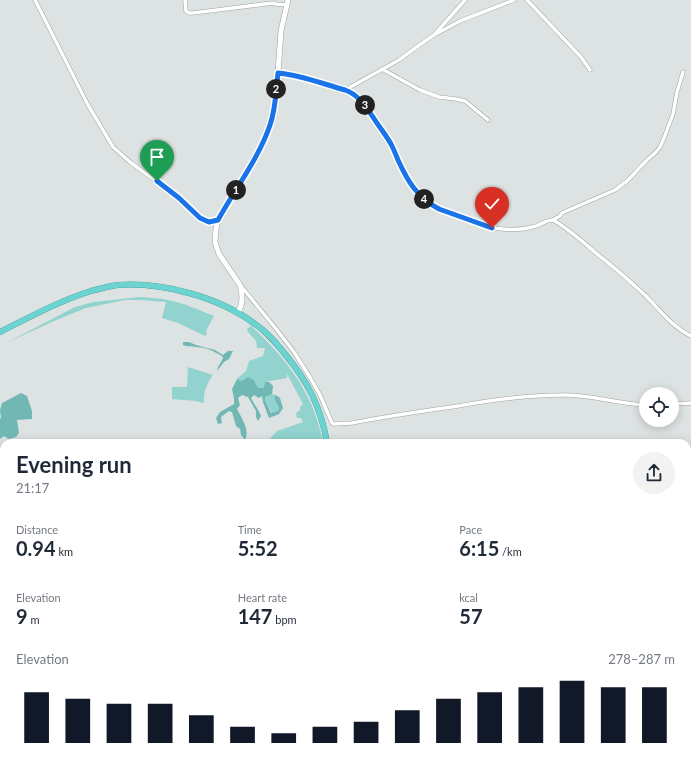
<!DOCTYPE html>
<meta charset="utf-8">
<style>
:root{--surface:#fff;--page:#f2f2f3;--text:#1f2937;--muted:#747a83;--accent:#111827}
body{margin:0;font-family:Lato,sans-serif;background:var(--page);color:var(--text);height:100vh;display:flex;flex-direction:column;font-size:15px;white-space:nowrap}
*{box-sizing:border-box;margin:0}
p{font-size:13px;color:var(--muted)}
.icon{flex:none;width:22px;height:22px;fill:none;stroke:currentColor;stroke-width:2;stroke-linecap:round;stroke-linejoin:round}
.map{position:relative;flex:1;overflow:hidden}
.sheet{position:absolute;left:0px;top:439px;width:691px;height:324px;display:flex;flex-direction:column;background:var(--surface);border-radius:12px 12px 0 0;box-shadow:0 2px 10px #0003}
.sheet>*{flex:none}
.tools{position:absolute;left:639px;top:387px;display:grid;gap:8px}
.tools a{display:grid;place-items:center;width:40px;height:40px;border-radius:50%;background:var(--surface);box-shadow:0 2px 10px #0003;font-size:20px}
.pin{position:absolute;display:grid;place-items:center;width:34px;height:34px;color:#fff;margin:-41px -17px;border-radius:50% 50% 50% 0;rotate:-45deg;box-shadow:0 0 4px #0007}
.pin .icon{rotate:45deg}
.km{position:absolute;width:20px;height:20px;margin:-10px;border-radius:50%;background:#222;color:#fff;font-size:11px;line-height:20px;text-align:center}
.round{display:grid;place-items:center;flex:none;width:42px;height:42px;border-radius:21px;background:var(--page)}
.overview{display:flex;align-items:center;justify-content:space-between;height:68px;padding:0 16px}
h1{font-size:22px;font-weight:700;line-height:30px}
.metrics{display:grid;grid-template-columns:repeat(3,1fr);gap:6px;height:68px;padding:4px 16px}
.metrics div{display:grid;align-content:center}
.metrics b{font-size:20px;font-weight:700}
.metrics small{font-size:11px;font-weight:400}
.metrics p{font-size:11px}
.chart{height:112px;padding:8px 16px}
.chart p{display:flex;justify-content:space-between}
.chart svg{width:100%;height:72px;margin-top:4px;stroke:var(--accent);stroke-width:6}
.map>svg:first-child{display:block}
.green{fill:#93d3cf}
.forest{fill:#71b8b4}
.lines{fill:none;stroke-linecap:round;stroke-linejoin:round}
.river{stroke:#589f9c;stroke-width:7}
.minor-casing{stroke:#9da2a1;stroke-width:4.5}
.secondary-casing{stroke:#9da2a1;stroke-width:6}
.trunk-casing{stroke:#3c918d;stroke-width:6}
.minor{stroke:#fff;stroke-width:3.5}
.secondary{stroke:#fff;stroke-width:5}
.trunk{stroke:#6cd4d0;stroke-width:5.5}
.route-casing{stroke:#fff;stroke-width:8}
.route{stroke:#1a73e8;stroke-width:5}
</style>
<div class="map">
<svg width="691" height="763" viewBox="0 0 691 763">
<rect width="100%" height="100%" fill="#dde2e2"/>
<g class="green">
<path d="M139,297C149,298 159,298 168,300C184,303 199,310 214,316L206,331L207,333L205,336L178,323L162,318L166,302L141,300H125L86,308L54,321L6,343L75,307L94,302Z"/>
<path d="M251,326C287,359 314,394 323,443H314V441L303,443H266L277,431L303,422L301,418H297L296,413L300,410V407L303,404L287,374V378L265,382V388H258L254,380L242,381L237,379L246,371L249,361L263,356L265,348H257L256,341L248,332L247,329Z"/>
<path d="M188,367L213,375C207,383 203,393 204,403L195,401L172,399V387H187Z"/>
<polygon points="272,394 276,395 274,398 280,407 278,411 272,413 265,400 265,397"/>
<polygon points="0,470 1,470 4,476 4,513 1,513 0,519"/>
<polygon points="4,517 4,759 178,759 161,761 162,763 0,763 0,525"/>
<polygon points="306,759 330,759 330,763 305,763"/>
</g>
<g class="forest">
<path d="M183,342H189L196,345L215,350L223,355L228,351H233L229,359L224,362L217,371C218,364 222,363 223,357C214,351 206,347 196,347C191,346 187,347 183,345Z"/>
<path d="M248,377L254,380L258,388H264L265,382H269L273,386L272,394L265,397V400L271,413L278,411L279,407L274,398L276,395L280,398L283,408L279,414L269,418L263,402L262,396L259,398L254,395L251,398C254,404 259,410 261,416L258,421L256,417V411L248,397L242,395L238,398L240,405L237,409C242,419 250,429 245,440L241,435L240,429L236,426L232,412L229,411L221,417L222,423L218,424L216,418L220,412L234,404V398L232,389L237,379L242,381Z"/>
<polygon points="21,393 27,396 32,411 32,419 17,420 19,433 16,437 9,439 4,436 0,439 0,419 1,418 0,410 2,403"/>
<path d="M4,451V476L1,470L2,466C0,461 0,455 4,451Z"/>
<polygon points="178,759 186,759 184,763 162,763 161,760"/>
</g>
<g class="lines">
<g class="river">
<polyline points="687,509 691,510"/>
<polyline points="687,640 691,639"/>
</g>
<defs>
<g id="minor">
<polyline points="35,0 88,105 100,125 113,147 130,162 179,198 200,218 209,222 215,222 218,220"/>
<polyline points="185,0 186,11 189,13 193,13 273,3 276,4 287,5"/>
<polyline points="527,0 581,57 590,70"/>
<polyline points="436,34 460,21 514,0"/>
<polyline points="382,69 420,90 439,97 456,99 465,101 488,120"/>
<path d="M278,73L301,77L350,92C361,98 366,107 372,117C379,127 388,136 393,147C403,168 411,191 431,204C440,210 450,212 459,216C470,220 482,226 494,228C507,230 523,230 536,226C542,224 546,220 553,220"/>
<polyline points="345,90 399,60 418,46 434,35 465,0"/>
<polyline points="553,220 560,216 562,213 615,190 627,181 647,160 656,152 660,147 664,138 673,114 677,92 683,72"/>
<path d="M553,220C569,229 583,242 597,254C614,267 630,281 646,296C660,310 672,327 691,336"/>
<path d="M241,286L277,330L294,352L311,379L320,395L332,423L334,424L352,423C387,416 423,411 458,406C492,400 526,395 561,395C590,394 617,404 646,405"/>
<polyline points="672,404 691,403"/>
<polyline points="496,763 501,759"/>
</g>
<path id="secondary" d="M238,313C243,303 243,296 240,285L219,254L215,242L216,229L218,220L226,206L261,148L271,123L274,110L278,73L281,31L288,0"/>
<g id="trunk">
<path d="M0,332C30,317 59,301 91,291C100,289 109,286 118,285C163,282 219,297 255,324C267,332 276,343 285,354C308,382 321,407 327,443"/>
<polyline points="334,759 334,763"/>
</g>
</defs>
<use href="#minor" class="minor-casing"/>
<use href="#secondary" class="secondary-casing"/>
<use href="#trunk" class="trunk-casing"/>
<use href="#minor" class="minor"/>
<use href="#secondary" class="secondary"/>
<use href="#trunk" class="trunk"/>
</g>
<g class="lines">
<defs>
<path id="route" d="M157,181L179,198L200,218L209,222L218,220C235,189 259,158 270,125C276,108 276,90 278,73C301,75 323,84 345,90C359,95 365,106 373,117C379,127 387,136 392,146C394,150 396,155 398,160C408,182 417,197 439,209L492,228"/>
</defs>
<use href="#route" class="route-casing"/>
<use href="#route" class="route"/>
</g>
</svg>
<div class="tools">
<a><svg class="icon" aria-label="locate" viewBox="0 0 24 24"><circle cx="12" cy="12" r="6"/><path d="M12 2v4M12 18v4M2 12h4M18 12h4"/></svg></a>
</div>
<div class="pin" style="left:157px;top:181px;background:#1e9e55"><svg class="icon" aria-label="arrive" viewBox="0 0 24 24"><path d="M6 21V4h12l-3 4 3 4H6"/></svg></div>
<div class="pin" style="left:492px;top:228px;background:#d93025"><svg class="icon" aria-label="check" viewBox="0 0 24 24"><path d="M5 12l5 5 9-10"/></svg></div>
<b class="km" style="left:236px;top:190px">1</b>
<b class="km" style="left:276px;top:89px">2</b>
<b class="km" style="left:365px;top:105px">3</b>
<b class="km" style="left:424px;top:199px">4</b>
<section class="sheet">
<div class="overview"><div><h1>Evening run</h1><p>21:17</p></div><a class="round"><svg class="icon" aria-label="share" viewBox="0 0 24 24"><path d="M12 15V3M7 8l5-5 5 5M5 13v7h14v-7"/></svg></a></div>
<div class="metrics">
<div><p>Distance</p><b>0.94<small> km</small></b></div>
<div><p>Time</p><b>5:52</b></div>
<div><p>Pace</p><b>6:15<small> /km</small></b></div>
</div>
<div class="metrics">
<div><p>Elevation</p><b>9<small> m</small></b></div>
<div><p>Heart rate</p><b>147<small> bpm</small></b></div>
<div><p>kcal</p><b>57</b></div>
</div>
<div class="chart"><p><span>Elevation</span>278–287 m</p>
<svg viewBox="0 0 160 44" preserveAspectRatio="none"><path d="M5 44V13M15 44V17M25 44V20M35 44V20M45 44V27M55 44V34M65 44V38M75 44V34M85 44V31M95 44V24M105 44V17M115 44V13M125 44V10M135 44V6M145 44V10M155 44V10"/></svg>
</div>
</section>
</div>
